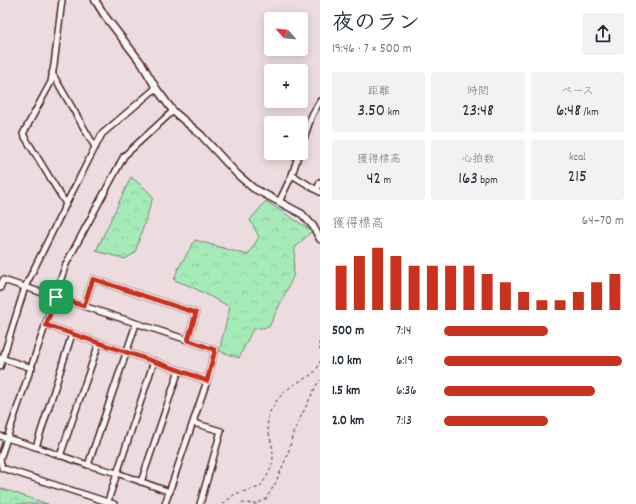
<!DOCTYPE html>
<html lang="ja">
<meta charset="utf-8">
<style>
:root{--surface:#fff;--page:#f2f2f3;--text:#1f2937;--muted:#747a83;--accent:#c8321e}
body{margin:0;font-family:Dekko,"Klee One",sans-serif;background:var(--page);color:var(--text);height:100vh;display:flex;flex-direction:column;font-size:15px;white-space:nowrap}
*{box-sizing:border-box;margin:0}
p{font-size:13px;color:var(--muted)}
.icon{flex:none;width:22px;height:22px;fill:none;stroke:currentColor;stroke-width:2;stroke-linecap:round;stroke-linejoin:round}
.map{position:relative;flex:1;overflow:hidden}
.drawer{display:flex;flex-direction:column;background:var(--surface);width:316px}
.drawer>*{flex:none}
.needle{width:26px;rotate:297deg}
.controls{position:absolute;left:264px;top:12px;display:grid;gap:8px}
.controls a{display:grid;place-items:center;width:44px;height:44px;border-radius:4px;background:var(--surface);box-shadow:0 2px 10px #0003;font-size:20px}
.pin{position:absolute;display:grid;place-items:center;width:34px;height:34px;color:#fff;margin:-17px;border-radius:8px;box-shadow:0 2px 6px #0006}
.round{display:grid;place-items:center;flex:none;width:42px;height:42px;border-radius:4px;background:var(--page)}
.head{display:flex;align-items:center;justify-content:space-between;height:68px;padding:0 12px}
h1{font-size:22px;font-weight:600;line-height:30px}
.figures{display:grid;grid-template-columns:repeat(3,1fr);gap:6px;height:68px;padding:4px 12px}
.figures div{display:grid;align-content:center;border-radius:4px;background:var(--page);text-align:center}
.figures b{font-size:17px;font-weight:600}
.figures small{font-size:11px;font-weight:400}
.figures p{font-size:11px}
.chart{height:112px;padding:8px 12px}
.chart p{display:flex;justify-content:space-between}
.chart svg{width:100%;height:72px;margin-top:4px;stroke:var(--accent);stroke-width:6}
ul{padding:0 12px;list-style:none;font-size:13px}
li{display:grid;grid-template-columns:64px 48px 1fr;align-items:center;height:30px}
li i{height:10px;border-radius:5px;background:var(--accent)}
main{display:flex;flex:1;min-height:0}
.map>svg:first-child{display:block}
.forest{fill:url(#forest-crowns);stroke:#778572}
.lines{fill:none;stroke-linecap:round;stroke-linejoin:round}
.minor-casing{stroke:#4a1f2b;stroke-width:8}
.tertiary-casing{stroke:#4a1f2b;stroke-width:9}
.path{stroke:#4a1f2b;stroke-width:1;stroke-dasharray:3 3;stroke-linecap:butt}
.minor{stroke:#f6f6f2;stroke-width:5}
.tertiary{stroke:#f6f6f2;stroke-width:6}
.route-casing{stroke:#fff;stroke-width:8}
.route{stroke:#c8321e;stroke-width:5}
</style>
<main>
<div class="map">
<svg width="320" height="504" viewBox="0 0 320 504">
<defs>
<pattern id="forest-crowns" width="20" height="18" patternUnits="userSpaceOnUse"><rect width="20" height="18" fill="#a4ebb8"/><path d="M2 6a3 3 0 1 1 6 0M12 15a3 3 0 1 1 6 0" fill="none" stroke="#8fc99e"/></pattern>
</defs>
<rect width="100%" height="100%" fill="#eddcdf"/>
<filter id="ink" filterUnits="userSpaceOnUse"><feTurbulence type="fractalNoise" baseFrequency=".025" numOctaves="2"/><feDisplacementMap in="SourceGraphic" scale="8" xChannelSelector="R" yChannelSelector="G"/><feConvolveMatrix kernelMatrix="1 2 1 2 8 2 1 2 1" color-interpolation-filters="sRGB"/></filter>
<g filter="url(#ink)">
<g class="forest">
<polygon points="131,177 148,191 153,197 135,253 125,259 96,251"/>
<polygon points="266,201 312,231 295,248 293,277 269,327 253,329 239,358 219,351 230,307 190,286 174,280 178,269 195,240 248,255 259,237 250,220"/>
<polygon points="0,488 48,504 0,504"/>
</g>
<g class="lines">
<defs>
<g id="minor">
<polyline points="62,0 54,65 51,82 23,134 66,204"/>
<polyline points="52,73 95,147"/>
<polyline points="301,147 312,115 320,101"/>
<polyline points="292,175 320,192"/>
<polyline points="317,190 320,182"/>
<polyline points="279,202 292,175 299,153"/>
<polyline points="0,288 3,280 188,340 215,350 207,381 165,504"/>
<polyline points="84,306 93,279 196,313 188,340"/>
<polyline points="46,325 179,370 207,381"/>
<polyline points="1,358 32,368"/>
<polyline points="0,367 25,287 66,204 102,134 156,88"/>
<polyline points="194,423 221,431 200,504"/>
<polyline points="0,436 36,447 88,465 117,473 170,492"/>
<polyline points="36,447 72,334"/>
<polyline points="60,456 99,343"/>
<polyline points="88,465 136,324"/>
<polyline points="141,482 179,370"/>
<polyline points="107,504 154,361"/>
<polyline points="114,504 2,468 0,459 66,264 124,156 173,111"/>
</g>
<polyline id="tertiary" points="95,0 105,16 142,64 156,88 173,111 201,135 237,174 253,188 302,214 313,226 320,239"/>
</defs>
<use href="#minor" class="minor-casing"/>
<use href="#tertiary" class="tertiary-casing"/>
<g class="path">
<polyline points="320,336 319,344 320,350"/>
<path d="M223,504L235,494L260,487C266,478 273,468 273,457C274,441 263,429 270,412C276,399 286,389 297,383C309,375 316,376 320,361"/>
<polyline points="242,504 243,503 256,504 266,499 275,484 288,454 293,433 316,386 320,380"/>
</g>
<use href="#minor" class="minor"/>
<use href="#tertiary" class="tertiary"/>
</g>
</g>
<g class="lines" filter="url(#ink)">
<defs>
<polygon id="route" points="93,279 196,313 188,340 215,350 207,381 179,370 46,325 56,297 84,306"/>
</defs>
<use href="#route" class="route-casing"/>
<use href="#route" class="route"/>
</g>
</svg>
<div class="controls">
<a><svg class="needle" viewBox="-14 -14 28 28"><path d="M0-13l5 13h-10z" fill="#e53935"/><path d="M0 13l5-13h-10z" fill="#747a83"/></svg></a>
<a>+</a>
<a>−</a>
</div>
<div class="pin" style="left:56px;top:297px;background:#1e9e55"><svg class="icon" aria-label="arrive" viewBox="0 0 24 24"><path d="M6 21V4h12l-3 4 3 4H6"/></svg></div>
</div>
<section class="drawer">
<div class="head"><div><h1>夜のラン</h1><p>19:46 · 7 × 500 m</p></div><a class="round"><svg class="icon" aria-label="share" viewBox="0 0 24 24"><path d="M12 15V3M7 8l5-5 5 5M5 13v7h14v-7"/></svg></a></div>
<div class="figures">
<div><p>距離</p><b>3.50<small> km</small></b></div>
<div><p>時間</p><b>23:48</b></div>
<div><p>ペース</p><b>6:48<small> /km</small></b></div>
</div>
<div class="figures">
<div><p>獲得標高</p><b>42<small> m</small></b></div>
<div><p>心拍数</p><b>163<small> bpm</small></b></div>
<div><p>kcal</p><b>215</b></div>
</div>
<div class="chart"><p><span>獲得標高</span>64–70 m</p>
<svg viewBox="0 0 160 44" preserveAspectRatio="none"><path d="M5 44V17M15 44V11M25 44V6M35 44V11M45 44V17M55 44V17M65 44V17M75 44V17M85 44V22M95 44V27M105 44V33M115 44V38M125 44V38M135 44V33M145 44V27M155 44V22"/></svg>
</div>
<ul>
<li><b>500 m</b>7:14<i style="width:58%"></i></li>
<li><b>1.0 km</b>6:19<i style="width:99%"></i></li>
<li><b>1.5 km</b>6:36<i style="width:84%"></i></li>
<li><b>2.0 km</b>7:13<i style="width:58%"></i></li>
</ul>
</section>
</main>
